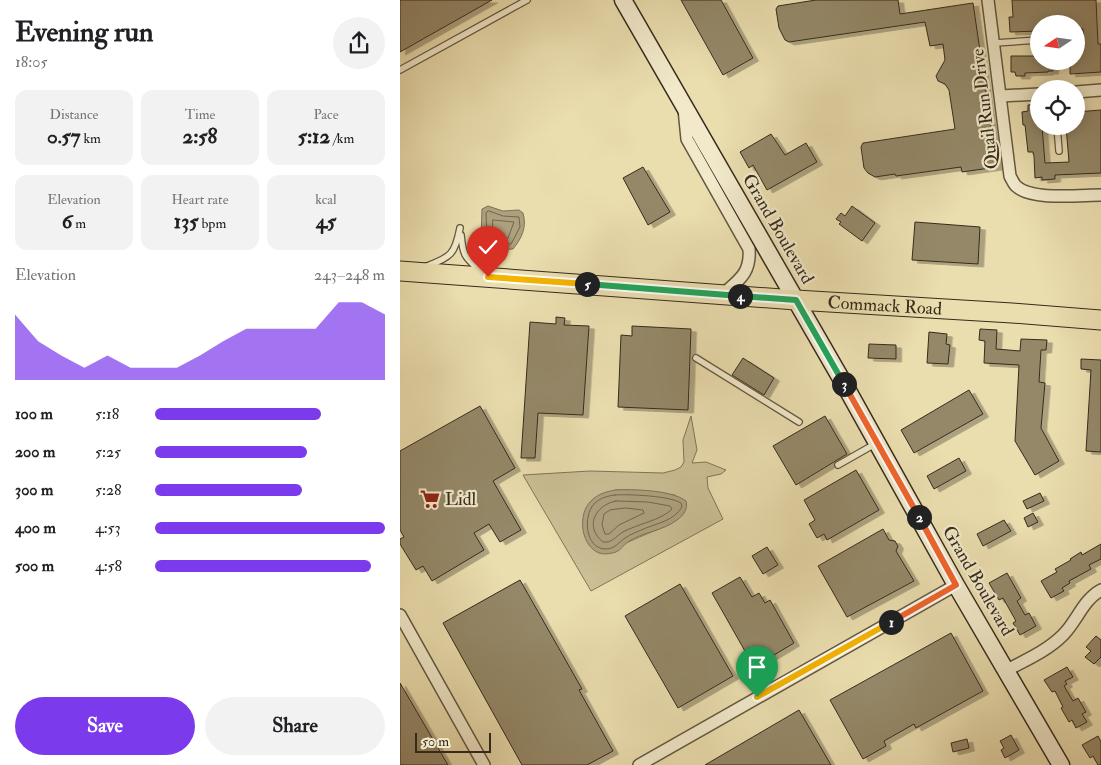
<!DOCTYPE html>
<meta charset="utf-8">
<style>
:root{--surface:#fff;--page:#f2f2f2;--text:#202124;--muted:#757577;--accent:#7c3aed}
body{margin:0;font-family:"IM FELL Double Pica",serif;background:var(--page);color:var(--text);height:100vh;display:flex;flex-direction:column;font-size:19px;white-space:nowrap}
*{box-sizing:border-box;margin:0}
p{font-size:16px;color:var(--muted)}
.icon{flex:none;width:28px;height:28px;fill:none;stroke:currentColor;stroke-width:2;stroke-linecap:round;stroke-linejoin:round}
.map{position:relative;flex:1;overflow:hidden}
.panel{display:flex;flex-direction:column;background:var(--surface);width:400px}
.panel>*{flex:none}
.needle{width:32px;rotate:257deg}
.tools{position:absolute;left:630px;top:15px;display:grid;gap:10px}
.tools a{display:grid;place-items:center;width:55px;height:55px;border-radius:50%;background:var(--surface);box-shadow:0 2px 12px #0003;font-size:25px}
.scale{position:absolute;left:15px;bottom:12px;width:76px;box-sizing:border-box;padding-left:5px;border:2px solid #362b1d;border-top:0;font-size:14px;line-height:18px;white-space:nowrap;color:#362b1d;-webkit-text-stroke:4px #f1e9ca;paint-order:stroke}
.pin{position:absolute;display:grid;place-items:center;width:42px;height:42px;color:#fff;margin:-51px -21px;border-radius:50% 50% 50% 0;rotate:-45deg;box-shadow:0 0 5px #0007}
.pin .icon{rotate:45deg}
.km{position:absolute;width:25px;height:25px;margin:-12px;border-radius:50%;background:#222;color:#fff;font-size:14px;line-height:25px;text-align:center}
.round{display:grid;place-items:center;flex:none;width:52px;height:52px;border-radius:26px;background:var(--page)}
.head{display:flex;align-items:center;justify-content:space-between;height:85px;padding:0 15px}
h1{font-size:28px;font-weight:800;line-height:38px}
.figures{display:grid;grid-template-columns:repeat(3,1fr);gap:8px;height:85px;padding:5px 15px}
.figures div{display:grid;align-content:center;border-radius:12px;background:var(--page);text-align:center}
.figures b{font-size:21px;font-weight:800}
.figures small{font-size:14px;font-weight:400}
.figures p{font-size:14px}
.chart{height:140px;padding:10px 15px}
.chart p{display:flex;justify-content:space-between}
.chart svg{width:100%;height:90px;margin-top:5px;fill:var(--accent);opacity:.7}
.button{display:flex;gap:10px;margin-top:auto;padding:10px 15px}
.button a{flex:1;height:58px;border-radius:30px;background:var(--accent);color:#fff;font-size:20px;font-weight:800;line-height:58px;text-align:center}
.button a+a{background:var(--page);color:var(--text)}
ul{padding:0 15px;list-style:none;font-size:16px}
li{display:grid;grid-template-columns:80px 60px 1fr;align-items:center;height:38px}
li i{height:12px;border-radius:6px;background:var(--accent)}
main{display:flex;flex:1;min-height:0}
.map>svg:first-child{display:block}
.green{fill:#cbbf95;stroke:#807559;fill-rule:evenodd}
.water{fill:#ada07d;stroke:#7d7157}
.lines{fill:none;stroke-linecap:round;stroke-linejoin:round}
.shore{stroke:#72664d;stroke-width:1}
.building{fill:#948868;stroke:#362b1d;filter:url(#shadow)}
.lane-casing{stroke:#635841;stroke-width:8}
.street-casing{stroke:#635841;stroke-width:14}
.secondary-casing{stroke:#362b1d;stroke-width:19}
.primary-casing{stroke:#362b1d;stroke-width:21}
.lane{stroke:#f1e9ca;stroke-width:5.5}
.street{stroke:#f1e9ca;stroke-width:11}
.secondary{stroke:#f1e9ca;stroke-width:16}
.primary{stroke:#eaddae;stroke-width:19}
.split-1-casing{stroke:#fff;stroke-width:10}
.split-2-casing{stroke:#fff;stroke-width:10}
.split-3-casing{stroke:#fff;stroke-width:10}
.split-4-casing{stroke:#fff;stroke-width:10}
.split-5-casing{stroke:#fff;stroke-width:10}
.split-6-casing{stroke:#fff;stroke-width:10}
.split-1{stroke:#f5b400;stroke-width:6}
.split-2{stroke:#f0652b;stroke-width:6}
.split-3{stroke:#f0652b;stroke-width:6}
.split-4{stroke:#22a559;stroke-width:6}
.split-5{stroke:#22a559;stroke-width:6}
.split-6{stroke:#f5b400;stroke-width:6}
.labels{text-anchor:middle;dominant-baseline:central;stroke-width:4.5;stroke-linejoin:round;paint-order:stroke}
.street-label{font-size:18px;fill:#362b1d;stroke:#f1e9ca}
.poi-label{font-size:18px;fill:#362b1d;stroke:#f1e9ca;text-anchor:start}
</style>
<main>
<section class="panel">
<div class="head"><div><h1>Evening run</h1><p>18:05</p></div><a class="round"><svg class="icon" aria-label="share" viewBox="0 0 24 24"><path d="M12 15V3M7 8l5-5 5 5M5 13v7h14v-7"/></svg></a></div>
<div class="figures">
<div><p>Distance</p><b>0.57<small> km</small></b></div>
<div><p>Time</p><b>2:58</b></div>
<div><p>Pace</p><b>5:12<small> /km</small></b></div>
</div>
<div class="figures">
<div><p>Elevation</p><b>6<small> m</small></b></div>
<div><p>Heart rate</p><b>135<small> bpm</small></b></div>
<div><p>kcal</p><b>45</b></div>
</div>
<div class="chart"><p><span>Elevation</span>243–248 m</p>
<svg viewBox="0 0 160 44" preserveAspectRatio="none"><path d="M0 44V12L10 25L20 32L30 38L40 32L50 38L60 38L70 38L80 32L90 25L100 19L110 19L120 19L130 19L140 6L150 6L160 12V44z"/></svg>
</div>
<ul>
<li><b>100 m</b>5:18<i style="width:72%"></i></li>
<li><b>200 m</b>5:25<i style="width:66%"></i></li>
<li><b>300 m</b>5:28<i style="width:64%"></i></li>
<li><b>400 m</b>4:53<i style="width:100%"></i></li>
<li><b>500 m</b>4:58<i style="width:94%"></i></li>
</ul>
<div class="button"><a>Save</a><a>Share</a></div>
</section>
<div class="map">
<svg width="701" height="765" viewBox="0 0 701 765">
<defs>
<filter id="shadow"><feDropShadow dx="5.5" dy="3" stdDeviation="0" flood-color="#0004"/></filter>
</defs>
<rect width="100%" height="100%" fill="#eaddae"/>
<filter id="stains"><feTurbulence type="fractalNoise" baseFrequency=".004" numOctaves="4"/><feColorMatrix values="0 0 0 0 .2 0 0 0 0 .09 0 0 0 0 .02 0 0 0 .5 -.17"/></filter>
<radialGradient id="worn" r=".72"><stop offset=".6" stop-color="#630" stop-opacity="0"/><stop offset="1" stop-color="#630" stop-opacity=".3"/></radialGradient>
<path class="green" d="M291,416L297,450L292,463L306,462L326,470L321,474L307,477L308,488L323,519L191,591L123,475L190,471L263,473L275,470L281,467L284,462L283,440ZM215,490H227L275,495L270,524L228,542Z"/>
<g class="water">
<path d="M88,206L103,211L119,210L123,213C127,227 122,238 113,249C101,250 89,250 81,240L82,209Z"/>
<path d="M215,490C233,489 272,490 286,501C288,509 284,515 277,520C263,531 242,532 228,542C223,545 221,550 216,552C210,554 202,555 197,552C180,543 178,513 191,501C198,494 205,492 215,490Z"/>
</g>
<g class="lines">
<g class="shore">
<polygon points="89,211 103,216 119,217 120,227 111,244 95,244 87,239 86,213"/>
<polygon points="93,220 114,222 108,238 102,238 93,236"/>
<path d="M215,495C230,494 270,496 281,503L282,507C274,520 259,523 246,528C239,531 231,534 225,538C218,543 215,549 205,549C185,548 183,516 194,504C200,498 207,496 215,495Z"/>
<path d="M216,501L248,502L270,506L272,509C262,520 237,524 223,532C215,537 212,543 203,542C184,527 195,505 216,501Z"/>
<polygon points="226,508 243,510 244,513 219,525 209,534 205,534 202,525 204,514 210,510"/>
</g>
</g>
<g class="building">
<polygon points="0,0 92,0 0,52"/>
<polygon points="281,0 321,0 353,58 323,75"/>
<polygon points="416,0 498,0 500,14 573,3 597,167 562,172 561,167 496,176 495,174 475,177 468,173 464,168 461,147 463,143 555,129 549,90 545,84 538,81 536,76 545,60 543,44 530,46 525,22 389,42 385,40 379,28 376,9 378,6"/>
<polygon points="612,0 696,0 698,44 701,44 701,72 670,74 670,61 676,61 676,45 684,45 683,29 676,29 676,24 639,24 639,31 610,32 609,17 613,17"/>
<polygon points="611,56 639,56 639,61 653,63 653,71 648,71 648,72 625,73 625,76 616,76 615,72 611,72"/>
<polygon points="639,104 639,126 642,126 645,163 669,162 666,126 676,126 676,112 701,110 701,173 655,175 655,179 642,180 642,177 635,178 634,156 633,152 628,152 625,125 623,125 622,112 628,111 628,105"/>
<polygon points="371,134 385,155 406,143 417,162 367,190 353,165 349,168 340,152"/>
<polygon points="243,167 270,212 248,225 223,178"/>
<polygon points="452,206 475,223 462,241 439,224 441,222 436,219 441,213 445,216"/>
<polygon points="515,222 580,227 578,264 512,260"/>
<polygon points="156,317 165,318 164,325 189,326 183,415 138,413 135,458 121,458 130,322 156,324"/>
<polygon points="232,326 291,329 288,410 218,407 221,335 232,336"/>
<polygon points="580,329 597,330 596,349 620,351 621,339 647,340 646,350 641,350 639,382 645,383 641,428 659,461 635,475 615,441 619,365 584,363 585,341 579,340"/>
<polygon points="529,332 547,334 546,344 550,345 548,364 527,363"/>
<polygon points="469,344 496,345 496,359 468,358"/>
<polygon points="343,358 374,378 364,395 332,375"/>
<polygon points="681,359 701,360 701,452 686,451 691,370 681,369"/>
<polygon points="569,390 583,414 514,453 501,430"/>
<polygon points="80,406 115,468 93,481 121,530 100,542 89,524 74,533 84,550 32,581 23,566 16,570 0,544 0,539 4,537 0,530 0,451"/>
<polygon points="425,416 447,454 396,485 373,446"/>
<polygon points="559,458 566,471 534,489 527,476"/>
<polygon points="456,470 479,510 427,540 424,534 417,538 409,524 415,520 404,500"/>
<polygon points="640,493 644,501 627,509 623,501"/>
<polygon points="633,513 638,522 628,527 624,518"/>
<polygon points="604,520 611,531 583,546 577,534"/>
<polygon points="483,529 489,540 495,541 496,543 498,546 496,551 514,581 447,617 418,566"/>
<polygon points="701,544 701,559 689,565 691,569 669,581 670,583 662,588 664,591 651,598 641,581 657,572 655,569 671,560 670,559 681,552 682,555"/>
<polygon points="367,547 378,565 363,574 352,556"/>
<polygon points="607,573 621,598 617,601 625,615 629,613 636,626 620,635 613,623 616,621 603,598 599,600 589,583"/>
<polygon points="340,577 352,597 359,593 365,603 370,600 394,643 354,667 312,593"/>
<polygon points="120,580 182,689 179,690 213,751 187,765 122,765 43,623"/>
<polygon points="280,584 333,676 278,708 225,616"/>
<polygon points="551,633 583,691 516,728 514,724 484,741 486,746 463,759 430,700"/>
<polygon points="696,636 701,640 701,657 694,664 685,657 691,651 686,647"/>
<polygon points="667,667 673,677 665,681 667,684 664,686 673,701 678,698 686,712 682,714 687,722 676,728 672,720 669,722 661,708 663,707 655,691 652,692 644,680"/>
<polygon points="0,683 48,765 0,765"/>
<polygon points="399,710 431,765 305,765"/>
<polygon points="611,735 619,750 605,758 601,750 604,748 600,741"/>
<polygon points="698,736 701,742 701,765 698,765 693,756 690,758 682,745"/>
<polygon points="567,739 569,748 553,752 551,743"/>
</g>
<g class="lines">
<defs>
<g id="lane">
<polyline points="595,43 639,40"/>
<polyline points="0,70 127,0"/>
<polyline points="657,126 659,151"/>
<path d="M61,235C63,256 65,257 80,271"/>
<path d="M27,266C51,257 55,254 60,228"/>
<polyline points="296,358 399,422"/>
<polyline points="438,465 475,444"/>
</g>
<g id="street">
<path d="M588,0L610,176C612,180 614,184 616,186C632,201 680,195 701,195"/>
<polyline points="676,92 701,90"/>
<polyline points="601,96 639,94"/>
<path d="M284,109L287,139L349,249C351,273 339,280 323,294"/>
<polyline points="0,615 84,765"/>
<path d="M607,670C626,660 647,651 663,635C677,621 683,600 701,590"/>
<polyline points="239,765 556,585"/>
</g>
<polyline id="secondary" points="223,0 447,389 556,585 661,765"/>
<g id="primary">
<path id="s1" d="M0,271L396,300L612,313L701,320"/>
</g>
</defs>
<use href="#lane" class="lane-casing"/>
<use href="#street" class="street-casing"/>
<use href="#secondary" class="secondary-casing"/>
<use href="#primary" class="primary-casing"/>
<use href="#lane" class="lane"/>
<use href="#street" class="street"/>
<use href="#secondary" class="secondary"/>
<use href="#primary" class="primary"/>
</g>
<g class="lines">
<defs>
<polyline id="split-1" points="357,697 491,622"/>
<polyline id="split-2" points="491,622 556,585 519,517"/>
<polyline id="split-3" points="444,384 519,517"/>
<polyline id="split-4" points="340,296 396,300 444,384"/>
<polyline id="split-5" points="187,284 340,296"/>
<polyline id="split-6" points="88,277 187,284"/>
</defs>
<use href="#split-1" class="split-1-casing"/>
<use href="#split-2" class="split-2-casing"/>
<use href="#split-3" class="split-3-casing"/>
<use href="#split-4" class="split-4-casing"/>
<use href="#split-5" class="split-5-casing"/>
<use href="#split-6" class="split-6-casing"/>
<use href="#split-1" class="split-1"/>
<use href="#split-2" class="split-2"/>
<use href="#split-3" class="split-3"/>
<use href="#split-4" class="split-4"/>
<use href="#split-5" class="split-5"/>
<use href="#split-6" class="split-6"/>
</g>
<defs>
<symbol id="supermarket-bare" viewBox="-9 -9 18 18"><path d="M-6-5.5h2.5l.6 2H6L4.5 2H-2.5L-4.4-4H-6ZM-1.5 3.2a1.3 1.3 0 1 0 .1 0ZM3 3.2a1.3 1.3 0 1 0 .1 0Z" fill="#8f2418" stroke="#f1e9ca" stroke-width="2.5" paint-order="stroke"/></symbol>
</defs>
<g fill-rule="evenodd">
<use href="#supermarket-bare" x="16" y="485" width="28" height="28"/>
</g>
<g class="labels">
<g class="street-label">
<text transform="translate(585 109) rotate(-97)">Quail Run Drive</text>
<text transform="translate(378 229) rotate(60)">Grand Boulevard</text>
<text stroke="none"><textPath href="#s1" startOffset="486">Commack Road</textPath></text>
<text transform="translate(578 581) rotate(60)">Grand Boulevard</text>
</g>
<g class="poi-label">
<text x="45" y="499">Lidl</text>
</g>
</g>
<rect width="100%" height="100%" filter="url(#stains)"/>
<rect width="100%" height="100%" fill="url(#worn)"/>
</svg>
<div class="tools">
<a><svg class="needle" viewBox="-14 -14 28 28"><path d="M0-13l5 13h-10z" fill="#e53935"/><path d="M0 13l5-13h-10z" fill="#757577"/></svg></a>
<a><svg class="icon" aria-label="locate" viewBox="0 0 24 24"><circle cx="12" cy="12" r="6"/><path d="M12 2v4M12 18v4M2 12h4M18 12h4"/></svg></a>
</div>
<div class="scale">50 m</div>
<div class="pin" style="left:357px;top:697px;background:#1e9e55"><svg class="icon" aria-label="arrive" viewBox="0 0 24 24"><path d="M6 21V4h12l-3 4 3 4H6"/></svg></div>
<div class="pin" style="left:88px;top:277px;background:#d93025"><svg class="icon" aria-label="check" viewBox="0 0 24 24"><path d="M5 12l5 5 9-10"/></svg></div>
<b class="km" style="left:491px;top:622px">1</b>
<b class="km" style="left:519px;top:517px">2</b>
<b class="km" style="left:444px;top:384px">3</b>
<b class="km" style="left:340px;top:296px">4</b>
<b class="km" style="left:187px;top:284px">5</b>
</div>
</main>
